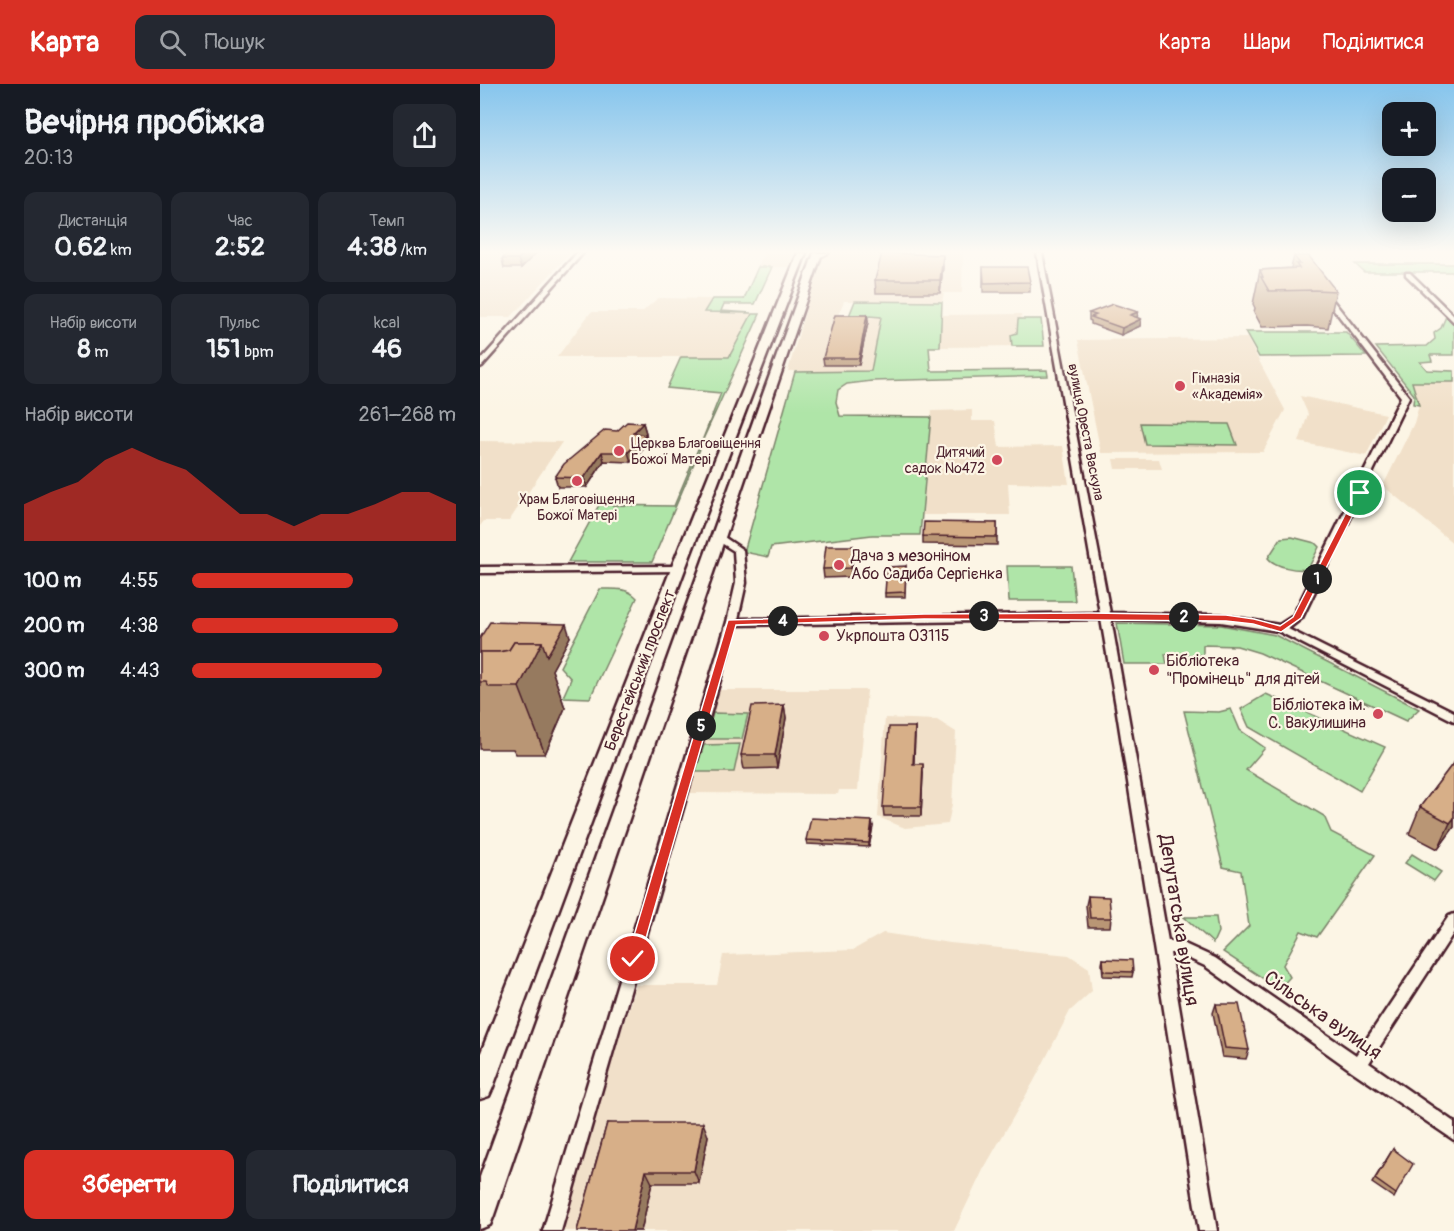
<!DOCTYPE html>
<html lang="uk">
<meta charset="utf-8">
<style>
:root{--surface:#171b24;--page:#242831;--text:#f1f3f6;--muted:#9ea1a6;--accent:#d93025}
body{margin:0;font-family:Pangolin,sans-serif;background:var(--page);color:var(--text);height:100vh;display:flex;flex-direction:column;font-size:22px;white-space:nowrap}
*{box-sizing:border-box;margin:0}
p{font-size:20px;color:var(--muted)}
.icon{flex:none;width:33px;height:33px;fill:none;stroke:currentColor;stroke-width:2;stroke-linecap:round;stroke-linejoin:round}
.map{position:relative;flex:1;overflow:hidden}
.panel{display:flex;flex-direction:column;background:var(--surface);width:480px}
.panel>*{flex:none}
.controls{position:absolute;left:902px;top:18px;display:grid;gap:12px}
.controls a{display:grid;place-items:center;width:54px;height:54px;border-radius:12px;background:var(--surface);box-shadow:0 6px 24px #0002;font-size:30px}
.pin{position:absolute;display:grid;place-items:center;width:51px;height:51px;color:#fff;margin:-26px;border:3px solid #fff;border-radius:50%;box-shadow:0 2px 6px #0007}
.km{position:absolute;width:30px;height:30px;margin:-15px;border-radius:50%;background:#222;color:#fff;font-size:16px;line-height:30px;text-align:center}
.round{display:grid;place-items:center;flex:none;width:63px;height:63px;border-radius:12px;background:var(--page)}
.overview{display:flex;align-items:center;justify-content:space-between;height:102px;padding:0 24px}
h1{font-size:33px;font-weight:700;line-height:45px}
.figures{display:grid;grid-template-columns:repeat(3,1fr);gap:9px;height:102px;padding:6px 24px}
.figures div{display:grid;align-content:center;border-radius:12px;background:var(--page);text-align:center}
.figures b{font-size:26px;font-weight:700}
.figures small{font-size:16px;font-weight:400}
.figures p{font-size:16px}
.chart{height:168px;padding:12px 24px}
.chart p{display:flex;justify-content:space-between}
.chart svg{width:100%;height:108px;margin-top:6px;fill:var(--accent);opacity:.7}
.action{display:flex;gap:12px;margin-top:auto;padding:12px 24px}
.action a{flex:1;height:69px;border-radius:12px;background:var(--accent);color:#fff;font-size:24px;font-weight:700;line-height:69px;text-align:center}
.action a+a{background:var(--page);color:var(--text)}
ul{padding:0 24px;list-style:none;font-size:20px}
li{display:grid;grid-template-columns:96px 72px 1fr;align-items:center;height:45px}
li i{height:15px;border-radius:8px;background:var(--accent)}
header{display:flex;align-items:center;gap:36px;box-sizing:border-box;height:84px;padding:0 30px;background:var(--accent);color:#fff}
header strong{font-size:28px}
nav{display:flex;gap:33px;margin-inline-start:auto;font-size:21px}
.search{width:420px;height:54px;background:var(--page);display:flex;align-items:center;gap:15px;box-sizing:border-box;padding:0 21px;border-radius:12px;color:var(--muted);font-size:22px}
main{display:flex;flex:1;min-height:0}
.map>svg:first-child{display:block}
.built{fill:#f1e0c9}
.green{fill:#afe5a8;stroke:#7c826a;stroke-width:1.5}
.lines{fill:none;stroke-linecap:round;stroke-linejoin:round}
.minor-casing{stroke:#4a1f2b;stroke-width:5}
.tertiary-casing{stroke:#4a1f2b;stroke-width:4}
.primary-casing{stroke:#4a1f2b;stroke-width:5}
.minor{fill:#fcf5e5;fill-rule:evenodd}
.tertiary{fill:#fcf5e5;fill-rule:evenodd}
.primary{fill:#fcf5e5;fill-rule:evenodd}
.wall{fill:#b99675;stroke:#4a1f2b;stroke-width:1.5}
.shaded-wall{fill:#967a5f;stroke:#4a1f2b;stroke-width:1.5}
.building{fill:#d7af88;stroke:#4a1f2b;stroke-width:1.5}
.route{fill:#d93025;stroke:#fff;stroke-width:1.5}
.poi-dot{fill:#d1495b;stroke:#fcf5e5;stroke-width:2}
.labels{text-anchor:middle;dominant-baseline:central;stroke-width:4.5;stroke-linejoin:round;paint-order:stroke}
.far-poi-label{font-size:14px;fill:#4a1f2b;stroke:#fcf5e5;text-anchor:start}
.far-street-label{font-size:14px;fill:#4a1f2b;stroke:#fcf5e5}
.poi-label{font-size:16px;fill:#4a1f2b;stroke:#fcf5e5;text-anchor:start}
.street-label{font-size:16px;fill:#4a1f2b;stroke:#fcf5e5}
.near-street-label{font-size:20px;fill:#4a1f2b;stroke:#fcf5e5}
</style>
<header>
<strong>Карта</strong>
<div class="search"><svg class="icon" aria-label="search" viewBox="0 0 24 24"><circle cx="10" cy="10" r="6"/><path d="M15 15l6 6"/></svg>Пошук</div>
<nav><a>Карта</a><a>Шари</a><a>Поділитися</a></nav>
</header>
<main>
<section class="panel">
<div class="overview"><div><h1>Вечірня пробіжка</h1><p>20:13</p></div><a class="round"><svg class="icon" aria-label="share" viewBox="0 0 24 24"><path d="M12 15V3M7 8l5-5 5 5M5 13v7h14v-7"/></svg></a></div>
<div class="figures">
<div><p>Дистанція</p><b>0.62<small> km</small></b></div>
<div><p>Час</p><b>2:52</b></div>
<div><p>Темп</p><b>4:38<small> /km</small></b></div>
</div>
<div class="figures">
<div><p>Набір висоти</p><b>8<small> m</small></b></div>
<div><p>Пульс</p><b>151<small> bpm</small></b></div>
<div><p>kcal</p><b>46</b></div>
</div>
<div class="chart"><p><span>Набір висоти</span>261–268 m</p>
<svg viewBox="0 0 160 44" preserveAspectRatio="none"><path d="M0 44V29L10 24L20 20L30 11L40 6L50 11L60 15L70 24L80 33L90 33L100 38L110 33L120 33L130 29L140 24L150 24L160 29V44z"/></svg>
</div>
<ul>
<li><b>100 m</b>4:55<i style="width:61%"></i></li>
<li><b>200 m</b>4:38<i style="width:78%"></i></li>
<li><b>300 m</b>4:43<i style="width:72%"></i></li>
</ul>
<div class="action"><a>Зберегти</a><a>Поділитися</a></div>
</section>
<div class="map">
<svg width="974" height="1147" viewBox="0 0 974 1147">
<rect width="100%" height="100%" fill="#fcf5e5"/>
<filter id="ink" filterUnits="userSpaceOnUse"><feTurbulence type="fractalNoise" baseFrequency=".0167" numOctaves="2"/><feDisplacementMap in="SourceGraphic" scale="12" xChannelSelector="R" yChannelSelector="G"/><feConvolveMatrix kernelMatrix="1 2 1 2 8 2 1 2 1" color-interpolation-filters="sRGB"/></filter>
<g filter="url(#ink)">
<g class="built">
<polygon points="0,169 90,169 31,233 0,233"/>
<polygon points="284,169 315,169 310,183 278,183"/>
<polygon points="350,169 483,169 482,209 464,209 462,218 364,217 356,236 401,233 391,288 308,287 341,173"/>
<polygon points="178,214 232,215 225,228 273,229 249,273 77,273 111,228 162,228"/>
<polygon points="541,230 546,262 460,263 461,231"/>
<polygon points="767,254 805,326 783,368 621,369 598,256"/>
<polygon points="932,298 974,298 974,460 903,402 934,339 939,321"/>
<polygon points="820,312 906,330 886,372 819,358 828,330"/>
<polygon points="492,326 492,337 515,337 519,363 583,362 589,400 528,399 530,431 443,431 452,327"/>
<polygon points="0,357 82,358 29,437 4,437 0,442"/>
<polygon points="633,375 679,375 682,385 635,385"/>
<polygon points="235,606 387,606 378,706 359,706 358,710 206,709"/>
<polygon points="405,634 457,636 476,648 472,720 468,740 425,744 398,733"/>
<polygon points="403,849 470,859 589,871 609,884 612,907 590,927 554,997 503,1086 474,1147 78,1147 156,901 237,901 243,871 373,866"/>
</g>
<g class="green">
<polygon points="875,180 974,180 974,188 884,188"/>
<polygon points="278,183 292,183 275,220 244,220 241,227 271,229 224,228 232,215 264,215"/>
<polygon points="375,217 462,218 460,263 449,263 451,287 567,286 568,292 392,297 367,300 358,306 356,318 360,332 451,333 440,451 392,451 291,463 288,473 264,468 315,288 391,287 401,233 389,232 386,237 367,237"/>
<polygon points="272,230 280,230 220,362 241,309 187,304 201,273 249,273"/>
<polygon points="967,230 974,238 974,271 950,271 952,277 940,278 947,286 974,287 974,298 932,298 939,321 933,320 934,311 896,263 947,262 955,255 954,249 961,244"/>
<polygon points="538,235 561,235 564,262 532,262 531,251 537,249"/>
<polygon points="765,248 866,248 886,272 779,273"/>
<polygon points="660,339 749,340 757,361 665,360"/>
<polygon points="218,365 220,365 172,478 88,478 119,421 194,422"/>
<path d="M812,453L835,459L839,463L828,485C817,487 795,483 788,474L801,454Z"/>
<polygon points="527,482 591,482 595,517 529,517"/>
<path d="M120,505C133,505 147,503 157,514L110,614L83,613L91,595L80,583Z"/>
<polygon points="637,539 741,541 795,551 939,625 926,637 780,569 757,562 723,561 723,571 685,570 687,580 644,580"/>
<polygon points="786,610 905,663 880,707 769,643 761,625"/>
<polygon points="751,625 760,646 785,664 766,686 844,732 851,748 895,771 837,853 821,847 803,881 810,893 799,905 743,868 769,842 761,787 743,783 704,627 739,628"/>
<polygon points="233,629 268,630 262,655 226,655"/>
<polygon points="260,660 254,688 215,688 224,661"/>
<polygon points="932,770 961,788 954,797 925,779"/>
<polygon points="704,833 736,833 738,848 733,859"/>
</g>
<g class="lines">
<defs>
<g id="minor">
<polygon points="97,169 103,169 2,282 0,283 0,277"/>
<polygon points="557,169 562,169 630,529 741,531 799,541 813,532 921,313 843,211 843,209 847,209 929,313 822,534 808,545 974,628 974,637 798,547 741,538 631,535 688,857 698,857 735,874 876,971 969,832 974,830 974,848 889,979 974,1038 974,1056 872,987 725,882 697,869 690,869 737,1147 719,1147 636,622 621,535 256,541 81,1147 63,1147 247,538 256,499 254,467 235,455 234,453 235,451 241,451 263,466 266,499 258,535 620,529"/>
<polygon points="926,189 930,189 974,232 974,238 926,191"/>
<polygon points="198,482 201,483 203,485 201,487 0,489 0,483"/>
</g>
<polygon id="tertiary" points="341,169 349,169 336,175 333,173"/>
<g id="primary">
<polygon points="318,169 326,169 205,485 13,1003 9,1012 0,1015 0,971 191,485"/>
<polygon points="334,169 342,169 14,1131 10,1141 0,1145 0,1093"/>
</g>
</defs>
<use href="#minor" class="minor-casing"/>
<use href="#tertiary" class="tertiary-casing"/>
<use href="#primary" class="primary-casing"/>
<use href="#minor" class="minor"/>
<use href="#tertiary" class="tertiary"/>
<use href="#primary" class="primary"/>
</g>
<g class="wall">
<polygon points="56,169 41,184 24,184 22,175"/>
<polygon points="814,172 856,207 848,244 827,242 782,243 774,228 775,224 773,220 780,186 811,184"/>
<polygon points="463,183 460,209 396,209 395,196"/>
<polygon points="503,183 550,198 550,208 503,208"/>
<polygon points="609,229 657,234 661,235 660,242 641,251 611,240 611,237 609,236"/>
<polygon points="387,231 388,238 379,281 344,281 343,274"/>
<polygon points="163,339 166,349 164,351 166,351 168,360 151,378 124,377 107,403 78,403 75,393"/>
<polygon points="517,439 517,461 443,460 443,452"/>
<polygon points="373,462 373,470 371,493 344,494 343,485"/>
<polygon points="426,482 425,513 405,513 405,509"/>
<polygon points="90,553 72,586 85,624 65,670 36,670 33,665 0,665 0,554"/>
<polygon points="304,621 306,634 297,684 264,685 261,671"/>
<polygon points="435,643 434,680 443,689 441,732 404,732 403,723"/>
<polygon points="974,678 974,743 958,765 929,750 940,723"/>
<polygon points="393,742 389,763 327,760 326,756"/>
<polygon points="608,812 631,834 630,843 608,843 606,821"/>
<polygon points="623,875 653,888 652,893 623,892 622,880"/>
<polygon points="736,920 769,966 766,975 742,973 733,929"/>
<polygon points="127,1039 228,1052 219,1099 172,1099 161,1147 97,1147"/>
<polygon points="913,1065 916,1110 914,1114 892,1099"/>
</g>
<g class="shaded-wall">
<polygon points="44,169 56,169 41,184 38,175"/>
<polygon points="463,171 463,183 460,209 460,196"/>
<polygon points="658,228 657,235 650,231"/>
<polygon points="387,231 388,238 379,281 379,274"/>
<polygon points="661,235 660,242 641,251 642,244"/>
<polygon points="163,339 166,349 156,359 153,349"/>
<polygon points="166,351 168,360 151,378 148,368"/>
<polygon points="122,368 124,377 107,403 104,394"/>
<polygon points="373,462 373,470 371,493 371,484"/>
<polygon points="86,540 90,553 72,586 85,624 65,670 39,603 62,558"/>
<polygon points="304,621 306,634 297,684 295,671"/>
<polygon points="435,643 435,652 433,689 433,680"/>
<polygon points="443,680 443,689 441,732 441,723"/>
<polygon points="974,734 974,743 958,765 970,739"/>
<polygon points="392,737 393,742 389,763 389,759"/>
<polygon points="223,1039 228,1052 219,1099 214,1087"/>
<polygon points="166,1087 172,1099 161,1147 152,1147"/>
</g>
<g class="building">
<polygon points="28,169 44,169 38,175 22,175"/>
<polygon points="402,169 463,171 460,196 395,196"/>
<polygon points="814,172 829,172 856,207 835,206 789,207 781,193 783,193 780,186 819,184 816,180 820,180"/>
<polygon points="503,183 547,183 550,198 504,199"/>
<polygon points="633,220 658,228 650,231 661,235 642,244 611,233 616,231 609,229"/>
<polygon points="355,231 387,231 379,274 343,274"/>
<polygon points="147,338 163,339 153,349 166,351 148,368 122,368 104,394 75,393 84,380 125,346 137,347"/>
<polygon points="444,438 517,439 517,453 443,452"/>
<polygon points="346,462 373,462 371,484 343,485"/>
<polygon points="426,482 425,508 405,509 407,483"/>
<polygon points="10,538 86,540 67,572 62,558 34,558 29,566 19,568 0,568 0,554"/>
<polygon points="34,558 62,558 39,603 9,603 6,598 0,598 0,568 19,568 29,566"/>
<polygon points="304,621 295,671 261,671 272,622"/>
<polygon points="409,643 435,643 433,680 443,680 441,723 403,723"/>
<polygon points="974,678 974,734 970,739 940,723"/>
<polygon points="331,734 392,737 389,759 326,756"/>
<polygon points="608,812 629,813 631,834 610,834"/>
<polygon points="623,875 652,876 653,888 624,887"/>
<polygon points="736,920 759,920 769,966 745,964"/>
<polygon points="127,1039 223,1039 214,1087 166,1087 152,1147 97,1147"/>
<polygon points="913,1065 933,1080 916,1110 895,1095"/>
</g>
</g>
<linearGradient id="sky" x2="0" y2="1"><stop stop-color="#86c5ed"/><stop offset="0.51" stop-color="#fefaf3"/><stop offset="1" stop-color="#fefaf3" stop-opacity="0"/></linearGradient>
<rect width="974" height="329" fill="url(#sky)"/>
<polygon class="route" points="880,407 884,409 821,534 801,548 773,540 746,537 444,535 256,541 160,875 158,879 148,879 147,875 248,536 444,530 610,529 746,531 774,535 800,542 813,533 876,409"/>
<g class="poi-dot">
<circle cx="700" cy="302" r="6"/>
<circle cx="139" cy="367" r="6"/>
<circle cx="517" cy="376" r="6"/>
<circle cx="97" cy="397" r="6"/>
<circle cx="359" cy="481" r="6"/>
<circle cx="344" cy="552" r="6"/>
<circle cx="674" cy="586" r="6"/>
<circle cx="898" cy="630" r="6"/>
</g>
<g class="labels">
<g class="far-poi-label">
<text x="712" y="294">Гімназія<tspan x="712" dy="16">«Академія»</tspan></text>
<text x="151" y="359">Церква Благовіщення<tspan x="151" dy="16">Божої Матері</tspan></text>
<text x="505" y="368" text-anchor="end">Дитячий<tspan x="505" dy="16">садок №472</tspan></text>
<text x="97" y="415" text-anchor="middle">Храм Благовіщення<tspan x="97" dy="16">Божої Матері</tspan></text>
</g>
<g class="far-street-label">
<text transform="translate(606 348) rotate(79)">вулиця Ореста Васкула</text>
</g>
<g class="poi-label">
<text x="371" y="472">Дача з мезоніном<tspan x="371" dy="18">Або Садиба Сергієнка</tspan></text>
<text x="356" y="552">Укрпошта 03115</text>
<text x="686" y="577">Бібліотека<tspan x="686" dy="18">"Промінець" для дітей</tspan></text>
<text x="886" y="621" text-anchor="end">Бібліотека ім.<tspan x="886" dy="18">С. Вакулишина</tspan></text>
</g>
<g class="street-label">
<text transform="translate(160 586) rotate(-69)">Берестейський проспект</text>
</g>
<g class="near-street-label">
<text transform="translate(699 836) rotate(81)">Депутатська вулиця</text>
<text transform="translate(843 931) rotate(35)">Сільська вулиця</text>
</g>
</g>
</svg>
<div class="controls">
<a>+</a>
<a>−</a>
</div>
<div class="pin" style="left:880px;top:409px;background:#1e9e55"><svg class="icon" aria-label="arrive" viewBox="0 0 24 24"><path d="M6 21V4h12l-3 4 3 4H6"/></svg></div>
<div class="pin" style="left:153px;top:875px;background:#d93025"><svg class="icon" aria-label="check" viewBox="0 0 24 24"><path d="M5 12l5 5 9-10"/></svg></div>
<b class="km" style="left:837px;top:495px">1</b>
<b class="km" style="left:704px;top:533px">2</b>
<b class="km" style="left:504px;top:532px">3</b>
<b class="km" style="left:303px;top:537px">4</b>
<b class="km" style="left:221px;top:642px">5</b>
</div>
</main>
